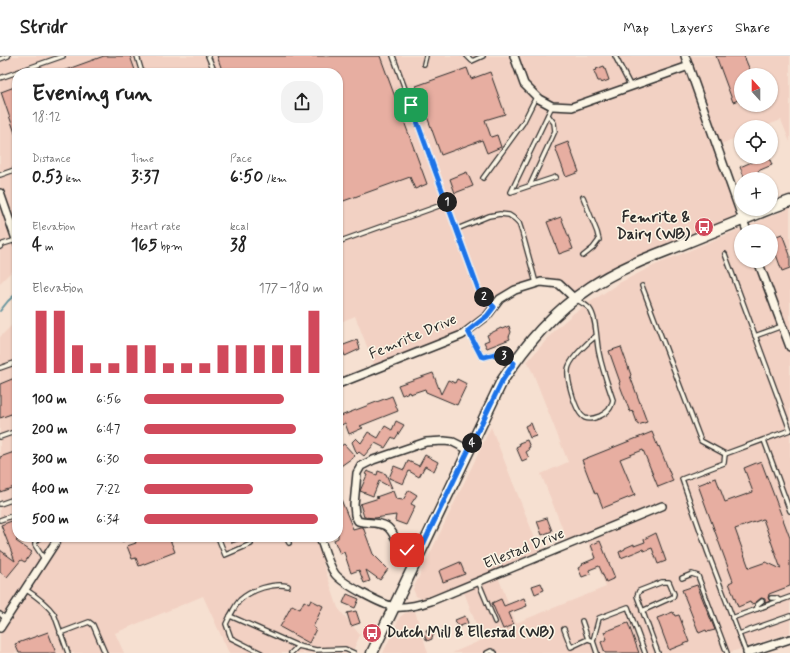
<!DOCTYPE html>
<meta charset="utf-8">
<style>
:root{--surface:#fff;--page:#f2f2f2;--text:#222;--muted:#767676;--line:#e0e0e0;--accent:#d1495b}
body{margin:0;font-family:Mynerve,sans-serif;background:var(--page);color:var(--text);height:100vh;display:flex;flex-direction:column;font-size:15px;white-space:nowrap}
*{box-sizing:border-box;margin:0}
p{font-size:13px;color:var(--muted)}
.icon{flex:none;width:22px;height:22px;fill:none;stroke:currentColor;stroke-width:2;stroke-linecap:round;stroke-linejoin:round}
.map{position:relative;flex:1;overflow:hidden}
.side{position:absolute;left:12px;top:12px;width:331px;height:474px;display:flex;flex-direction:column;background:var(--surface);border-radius:16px;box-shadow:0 1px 3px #0004}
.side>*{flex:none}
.needle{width:26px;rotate:339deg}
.controls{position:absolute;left:734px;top:12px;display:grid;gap:8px}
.controls a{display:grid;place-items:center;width:44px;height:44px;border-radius:50%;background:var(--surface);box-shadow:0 1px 3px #0004;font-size:20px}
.pin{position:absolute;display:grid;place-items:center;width:34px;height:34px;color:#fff;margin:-17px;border-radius:8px;box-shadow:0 2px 6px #0006}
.km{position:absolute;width:20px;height:20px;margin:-10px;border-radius:50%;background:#222;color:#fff;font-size:11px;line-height:20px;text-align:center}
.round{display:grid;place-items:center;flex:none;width:42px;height:42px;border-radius:16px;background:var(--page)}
.head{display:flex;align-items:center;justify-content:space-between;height:68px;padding:0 20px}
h1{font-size:22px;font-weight:800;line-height:30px}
.stats{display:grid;grid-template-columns:repeat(3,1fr);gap:6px;height:68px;padding:4px 20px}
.stats div{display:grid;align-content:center}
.stats b{font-size:17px;font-weight:800}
.stats small{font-size:11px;font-weight:400}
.stats p{font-size:11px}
.chart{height:112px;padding:8px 20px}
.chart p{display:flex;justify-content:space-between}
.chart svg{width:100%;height:72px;margin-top:4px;stroke:var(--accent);stroke-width:6}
ul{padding:0 20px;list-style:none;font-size:13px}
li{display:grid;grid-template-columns:64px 48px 1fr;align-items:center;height:30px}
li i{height:10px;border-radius:5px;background:var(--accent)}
header{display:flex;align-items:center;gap:24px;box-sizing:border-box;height:56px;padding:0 20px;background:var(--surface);border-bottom:1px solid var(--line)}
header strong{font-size:19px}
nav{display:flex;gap:22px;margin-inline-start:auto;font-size:14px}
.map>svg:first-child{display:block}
.built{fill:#f2d1c3;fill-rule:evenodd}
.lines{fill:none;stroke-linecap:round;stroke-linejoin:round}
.stream{stroke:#67969f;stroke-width:2}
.building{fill:#e7aea1;stroke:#2b2b2b;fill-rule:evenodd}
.lane-casing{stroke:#2b2b2b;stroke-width:6}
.street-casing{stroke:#2b2b2b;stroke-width:10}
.secondary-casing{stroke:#2b2b2b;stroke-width:13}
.lane{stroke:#fcf5e5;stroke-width:3.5}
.street{stroke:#fcf5e5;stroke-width:7}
.secondary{stroke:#fcf5e5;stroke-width:10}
.route-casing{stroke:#fff;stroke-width:8}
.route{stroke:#1a73e8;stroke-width:5}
.labels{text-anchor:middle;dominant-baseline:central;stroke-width:3;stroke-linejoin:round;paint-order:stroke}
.poi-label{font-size:15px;font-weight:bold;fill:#2b2b2b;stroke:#fcf5e5;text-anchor:end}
.street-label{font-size:15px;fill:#2b2b2b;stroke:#fcf5e5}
</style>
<header>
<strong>Stridr</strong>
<nav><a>Map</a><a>Layers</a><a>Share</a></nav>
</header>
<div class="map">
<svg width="790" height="597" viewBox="0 0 790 597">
<rect width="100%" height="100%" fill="#f6e0d1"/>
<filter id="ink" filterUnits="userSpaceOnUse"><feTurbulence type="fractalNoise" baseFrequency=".025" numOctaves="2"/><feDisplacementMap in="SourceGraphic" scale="8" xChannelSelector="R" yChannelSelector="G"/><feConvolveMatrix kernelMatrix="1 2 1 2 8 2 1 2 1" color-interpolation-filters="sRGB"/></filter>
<g filter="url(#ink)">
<g class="built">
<path d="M0,0H790V86L781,64L763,71H741V80L716,90L743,163L653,200L575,243L559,229L541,226L515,234L468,275L376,313L355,260L338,267V17H17V210L0,227ZM741,19H771V49H741Z"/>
<path d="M790,152V577L728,597H452L482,584L461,528L422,543L416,540L413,533L491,371L540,495L495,513L516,567L606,531L584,477L567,484L541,418L568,406L533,317L527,306L556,273L574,257L619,227L653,210ZM741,175H771V205H741Z"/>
<polygon points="17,264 17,481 320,481 328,504 323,507 338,552 360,579 352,597 229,597 203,540 115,577 124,597 0,597 0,281"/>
<polygon points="415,555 428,597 383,597 400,561 405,557"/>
</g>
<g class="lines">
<polyline class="stream" points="0,255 8,245 17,237"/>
</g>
<g class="building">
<polygon points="104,0 130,0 136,17 57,17"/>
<polygon points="217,0 380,0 427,128 415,133 410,121 338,147 338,17 223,17"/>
<polygon points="716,0 744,0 752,19 741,19 741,43 733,46"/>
<polygon points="604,10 609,24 601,27 601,25 598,25 594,15 597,14 596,13"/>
<polygon points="467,12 471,23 490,16 505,58 485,64 491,81 497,79 501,91 487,97 482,84 441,99 416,30"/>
<polygon points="17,30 17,80 16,80 1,36"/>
<polygon points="568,86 579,116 566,121 555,91"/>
<polygon points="759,101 769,101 772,109 758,115 761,123 745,123 740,111 754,105 753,103"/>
<polygon points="467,116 473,130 455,137 450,123"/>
<polygon points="561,161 573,193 559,198 547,166"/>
<polygon points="782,178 790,199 790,212 782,215 771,185 771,182"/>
<polygon points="509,270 511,276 509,281 510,283 487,292 484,286 489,284 487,279 501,272 502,273"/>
<polygon points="357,284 360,293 345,300 341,290"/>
<polygon points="621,291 631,319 630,320 647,366 638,369 633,355 630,356 619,327 620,326 609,295"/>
<polygon points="433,317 441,338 448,324 455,327 457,323 467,328 457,349 426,336 425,333 410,338 409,336 402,339 398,329"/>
<polygon points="17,321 17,356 0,362 0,328"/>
<polygon points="392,340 398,355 360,370 363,372 349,378 345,367 338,371 338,361"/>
<polygon points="396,365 404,369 395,383 392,381 385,392 375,387 364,400 359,396 357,398 352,386 356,382 361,387 368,376 378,382 385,370 392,374"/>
<polygon points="531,367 536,380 530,382 525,370"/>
<polygon points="652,376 658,391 659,390 673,425 658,431 643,394 620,403 635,439 603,452 597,437 595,438 582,404"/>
<polygon points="527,384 530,391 528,392 529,394 526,396 529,402 522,405 516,391 520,389 519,387"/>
<polygon points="344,388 355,400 338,412 338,392"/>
<polygon points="17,395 17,430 0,436 0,401"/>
<polygon points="425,399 438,406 434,415 425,410 419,421 409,415 403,428 389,422 394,410 404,414 408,405 419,410"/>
<path d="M761,405L790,482V530L769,538L768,542L770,545L765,547V543L761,542L755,547L751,548L750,546L738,551L729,527L733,525L698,429L716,422L725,446L753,436L744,412ZM763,463L781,513L766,506L749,512L735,473Z"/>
<polygon points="367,415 377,419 378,415 386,418 392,432 379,425 373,440 360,435 367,419 365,418"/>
<polygon points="409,434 417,439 411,448 415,450 406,469 395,465 396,459 375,462 364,461 360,448 379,442 376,441 393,435 396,443 403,444"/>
<polygon points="338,436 353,473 360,471 363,471 373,498 388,513 380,524 366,514 370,525 364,527 359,514 351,517 344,496 340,498 334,484 338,482"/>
<polygon points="547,462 552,475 542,479 537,465"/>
<polygon points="17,463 17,485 16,485 32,496 25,506 21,504 7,521 0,516 0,494 15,505 1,469"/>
<polygon points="656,477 666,505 658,508 652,492 644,495 643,493 621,502 619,496 625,493 625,492 634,488 634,490 645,486 644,483"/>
<polygon points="134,481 169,481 175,496 139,510 136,502 132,503 127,490 136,487"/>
<polygon points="230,481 247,481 247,482 232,487"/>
<polygon points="600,485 615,522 606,526 599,510 589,514 590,518 582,521 578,512 583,509 582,508 596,502 591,489"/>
<polygon points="460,506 465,518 443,526 439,515"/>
<polygon points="541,527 544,534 535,538 532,530"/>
<polygon points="697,529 715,574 707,576 706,574 699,577 682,534"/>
<polygon points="347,538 359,543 355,552 343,547"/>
<polygon points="524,542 527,550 509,557 514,569 503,573 492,547 501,543 504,550"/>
<polygon points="311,544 323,550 313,571 316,573 309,587 280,571 292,549 300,553 304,545 309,548"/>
<polygon points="356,555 360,567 351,570 347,557"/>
<polygon points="673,556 675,560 679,559 689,586 669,594 657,562"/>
<polygon points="465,560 468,567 458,571 455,564"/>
<polygon points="628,567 639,597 605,597 601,586 607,583 604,576"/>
<polygon points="432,572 434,579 432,581 432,583 427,585 424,579 427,578 426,574"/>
<polygon points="48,576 56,597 19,597 15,588"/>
</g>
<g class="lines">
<defs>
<g id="lane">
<polyline points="137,0 142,17"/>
<polyline points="208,0 215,17"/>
<polyline points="393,0 479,235 482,239 494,251"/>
<polyline points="467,0 472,5 483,0"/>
<polyline points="615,0 631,31"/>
<polyline points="0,3 8,0"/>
<polyline points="424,8 426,0"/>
<polyline points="0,22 63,0"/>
<polyline points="552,50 511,136 556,121"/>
<polyline points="0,119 17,113"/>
<polyline points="483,122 523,67 536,41"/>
<polyline points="530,129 555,75 554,67 548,59"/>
<polyline points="583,141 597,176 599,184 593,192 583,200"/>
<polyline points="457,173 489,160 500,158 509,159 515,163 519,167 522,176 536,227"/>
<polyline points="338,186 447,147"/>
<polyline points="0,191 3,188 16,184"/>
<polyline points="725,198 790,374"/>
<polyline points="642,230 701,385 725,398 790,374"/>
<path d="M576,243C580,246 585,248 589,252C597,261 596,285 599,297C602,313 608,329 613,344C611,353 608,356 600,360C595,362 590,364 585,362C575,357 565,319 569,310C573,300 588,286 596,280"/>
<polyline points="468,275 481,300 484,301 499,297 513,307"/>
<polyline points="755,280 782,270"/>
<polyline points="0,312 17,306"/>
<polyline points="0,381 17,375"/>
<polyline points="764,384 790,455"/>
<polyline points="725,398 724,407 682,423 708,497 746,597"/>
<polyline points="0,448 17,442"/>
<polyline points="0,464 17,458"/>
<polyline points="40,481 35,487 35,489 44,503"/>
<polyline points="121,481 122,483"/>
<polyline points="218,481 225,499 251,488"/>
<polyline points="286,481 289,487"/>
<polyline points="682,522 692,518 698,520 727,597"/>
<polyline points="478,525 495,566"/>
<path d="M288,530C274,526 251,534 240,544C236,548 233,555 230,560L298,590L316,594L345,593L354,597"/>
<path d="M25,533C36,540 46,547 54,558L68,597"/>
<polyline points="771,542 776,542 780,545"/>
<polyline points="757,553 757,549 762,545"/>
<polyline points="642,555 673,541 674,538 669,526 662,526 639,535 637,540 658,597"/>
<polyline points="0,558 6,563"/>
<polyline points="230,560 226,568 231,582 261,597"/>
<polyline points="732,562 790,541"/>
<polyline points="582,565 588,583 593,585 597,597"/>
<polyline points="564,573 571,591 588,583"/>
<polyline points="60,577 89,566 93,569 105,597"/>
<polyline points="739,578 790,560"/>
<polyline points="593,585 599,562 628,551 645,597"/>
<polyline points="291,597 298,590"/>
<polyline points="487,597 491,595 495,597"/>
</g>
<g id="street">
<polyline points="514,0 524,28 539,43 552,50 572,51 689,10"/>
<polyline points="685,0 747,175"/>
<polyline points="0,137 17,186"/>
<polyline points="758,205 790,291"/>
<polyline points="338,328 462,279 487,260 500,243 515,234 541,226 559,228 575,243"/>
<path d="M320,481C324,493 328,508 335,518C343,528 382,549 395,551C407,552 419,549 431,545L662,450"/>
<path d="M417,501C412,497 406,494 401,490C395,485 394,475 386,470C377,465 368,468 358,465L355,459L354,449L357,417L361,410L373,404L426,386L444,385L453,386L469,394"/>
<polyline points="0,572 59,481"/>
<polyline points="747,597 790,583"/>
</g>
<g id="secondary">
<polyline points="771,152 790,145"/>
<path d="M372,597L502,325C526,288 553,256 591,231C616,214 645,203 673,192C705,179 737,166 769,153"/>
</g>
</defs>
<use href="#lane" class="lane-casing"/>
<use href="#street" class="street-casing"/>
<use href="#secondary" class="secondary-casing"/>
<use href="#lane" class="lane"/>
<use href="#street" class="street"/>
<use href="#secondary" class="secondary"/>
</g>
</g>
<g class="lines" filter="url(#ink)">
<defs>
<polyline id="route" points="407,494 417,501 502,325 514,307 499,297 484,301 481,300 468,275 487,260 494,251 482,239 479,235 411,49"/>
</defs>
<use href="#route" class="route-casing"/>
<use href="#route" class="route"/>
</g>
<defs>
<symbol id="bus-disc" viewBox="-11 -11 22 22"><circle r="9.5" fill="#d1495b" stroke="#fcf5e5"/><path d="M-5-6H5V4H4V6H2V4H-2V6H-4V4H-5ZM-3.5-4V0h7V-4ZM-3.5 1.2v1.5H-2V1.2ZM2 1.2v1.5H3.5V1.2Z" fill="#fff"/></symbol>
</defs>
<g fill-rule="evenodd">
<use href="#bus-disc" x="693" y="160" width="22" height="22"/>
<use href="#bus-disc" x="361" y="566" width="22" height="22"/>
</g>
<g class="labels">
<g class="poi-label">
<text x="690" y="162">Femrite &amp;<tspan x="690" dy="17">Dairy (WB)</tspan></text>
<text x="386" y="577" text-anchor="start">Dutch Mill &amp; Ellestad (WB)</text>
</g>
<g class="street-label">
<text transform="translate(413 281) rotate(-23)">Femrite Drive</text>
<text transform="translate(524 493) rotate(-22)">Ellestad Drive</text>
</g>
</g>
</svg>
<div class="controls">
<a><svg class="needle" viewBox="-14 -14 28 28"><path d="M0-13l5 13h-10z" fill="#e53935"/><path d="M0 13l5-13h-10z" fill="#767676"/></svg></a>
<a><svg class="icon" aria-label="locate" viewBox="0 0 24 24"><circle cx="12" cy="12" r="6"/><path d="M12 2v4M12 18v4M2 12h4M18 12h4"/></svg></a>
<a>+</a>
<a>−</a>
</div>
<div class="pin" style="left:411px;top:49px;background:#1e9e55"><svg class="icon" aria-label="arrive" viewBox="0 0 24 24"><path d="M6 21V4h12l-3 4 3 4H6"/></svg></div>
<div class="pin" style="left:407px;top:494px;background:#d93025"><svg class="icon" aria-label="check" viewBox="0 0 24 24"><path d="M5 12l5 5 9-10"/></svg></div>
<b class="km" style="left:447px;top:146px">1</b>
<b class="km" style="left:484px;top:241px">2</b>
<b class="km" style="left:504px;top:300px">3</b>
<b class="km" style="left:472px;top:387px">4</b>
<section class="side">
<div class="head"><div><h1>Evening run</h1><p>18:12</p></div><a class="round"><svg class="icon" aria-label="share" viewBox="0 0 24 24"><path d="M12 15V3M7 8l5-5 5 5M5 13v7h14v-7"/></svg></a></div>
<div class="stats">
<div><p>Distance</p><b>0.53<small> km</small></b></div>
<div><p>Time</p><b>3:37</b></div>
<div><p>Pace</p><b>6:50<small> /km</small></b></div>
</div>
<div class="stats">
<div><p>Elevation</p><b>4<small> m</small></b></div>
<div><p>Heart rate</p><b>165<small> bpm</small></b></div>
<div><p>kcal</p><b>38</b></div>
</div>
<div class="chart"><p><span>Elevation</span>177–180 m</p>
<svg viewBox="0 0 160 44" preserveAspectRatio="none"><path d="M5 44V6M15 44V6M25 44V27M35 44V38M45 44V38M55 44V27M65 44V27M75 44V38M85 44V38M95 44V38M105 44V27M115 44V27M125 44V27M135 44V27M145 44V27M155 44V6"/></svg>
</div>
<ul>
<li><b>100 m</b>6:56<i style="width:78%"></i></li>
<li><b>200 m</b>6:47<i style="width:85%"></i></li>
<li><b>300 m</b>6:30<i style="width:100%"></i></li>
<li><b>400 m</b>7:22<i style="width:61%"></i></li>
<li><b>500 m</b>6:34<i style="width:97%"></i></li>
</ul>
</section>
</div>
